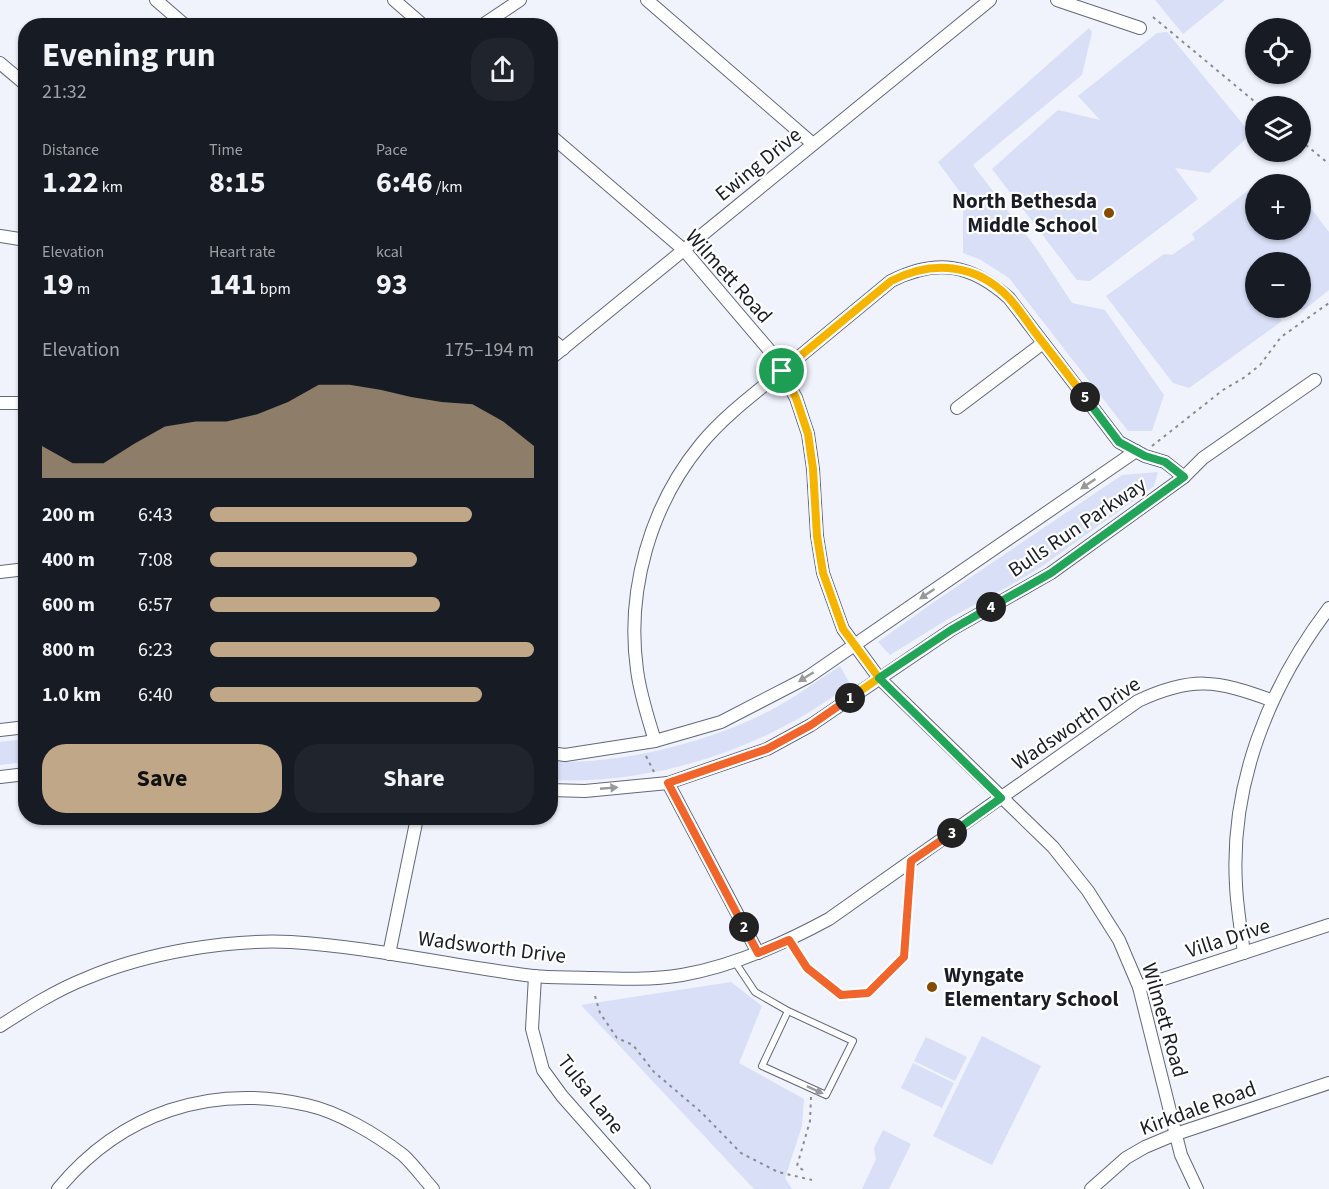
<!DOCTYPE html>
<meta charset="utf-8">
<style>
:root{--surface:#171b24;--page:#20242c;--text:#f1f3f6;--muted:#9ea1a6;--accent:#c0a787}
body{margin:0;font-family:"Source Sans 3",sans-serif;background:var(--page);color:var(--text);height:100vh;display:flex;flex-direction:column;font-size:22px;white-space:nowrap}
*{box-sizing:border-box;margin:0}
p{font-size:20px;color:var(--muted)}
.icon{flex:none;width:33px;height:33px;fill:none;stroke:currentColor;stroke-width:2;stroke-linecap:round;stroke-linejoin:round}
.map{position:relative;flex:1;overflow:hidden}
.drawer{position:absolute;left:18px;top:18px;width:540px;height:807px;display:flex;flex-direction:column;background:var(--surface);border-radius:24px;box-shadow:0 2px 4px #0004}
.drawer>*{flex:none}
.fabs{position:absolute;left:1245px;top:18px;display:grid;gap:12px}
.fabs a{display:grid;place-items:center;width:66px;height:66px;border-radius:50%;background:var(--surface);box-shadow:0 2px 4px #0004;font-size:30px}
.pin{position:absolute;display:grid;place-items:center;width:51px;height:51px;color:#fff;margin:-26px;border:3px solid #fff;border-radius:50%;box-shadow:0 2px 6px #0007}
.km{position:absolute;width:30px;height:30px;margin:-15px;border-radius:50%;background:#222;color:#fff;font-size:16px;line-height:30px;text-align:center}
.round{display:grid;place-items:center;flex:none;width:63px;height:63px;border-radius:24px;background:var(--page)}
.headline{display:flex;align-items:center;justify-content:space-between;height:102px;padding:0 24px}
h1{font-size:33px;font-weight:700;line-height:45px}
.stats{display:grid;grid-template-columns:repeat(3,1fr);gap:9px;height:102px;padding:6px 24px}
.stats div{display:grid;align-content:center}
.stats b{font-size:30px;font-weight:700}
.stats small{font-size:16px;font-weight:400}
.stats p{font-size:16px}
.chart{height:168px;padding:12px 24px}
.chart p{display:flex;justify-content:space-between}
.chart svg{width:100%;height:108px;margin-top:6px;fill:var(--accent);opacity:.7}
.cta{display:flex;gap:12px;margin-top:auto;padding:12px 24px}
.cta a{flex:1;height:69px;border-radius:24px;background:var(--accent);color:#111;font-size:24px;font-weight:700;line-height:69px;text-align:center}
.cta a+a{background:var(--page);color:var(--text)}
ul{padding:0 24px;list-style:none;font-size:20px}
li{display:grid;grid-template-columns:96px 72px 1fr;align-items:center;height:45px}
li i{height:15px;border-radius:8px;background:var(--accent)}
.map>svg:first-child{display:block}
.green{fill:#d8dff6}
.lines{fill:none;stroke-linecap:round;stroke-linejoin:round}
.service-casing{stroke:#62687c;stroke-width:8}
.minor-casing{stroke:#62687c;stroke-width:14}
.path{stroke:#888b93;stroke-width:2;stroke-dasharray:3 4.5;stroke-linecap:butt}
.service{stroke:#fff;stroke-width:6}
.minor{stroke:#fff;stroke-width:12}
.oneway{fill:#98999d}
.split-1-casing{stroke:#fff;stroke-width:12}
.split-2-casing{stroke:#fff;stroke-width:12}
.split-3-casing{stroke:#fff;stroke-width:12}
.split-4-casing{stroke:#fff;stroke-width:12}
.split-5-casing{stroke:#fff;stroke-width:12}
.split-6-casing{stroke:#fff;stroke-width:12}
.split-1{stroke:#f5b400;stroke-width:8}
.split-2{stroke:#f0652b;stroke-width:8}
.split-3{stroke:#f0652b;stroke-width:8}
.split-4{stroke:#22a559;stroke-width:8}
.split-5{stroke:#22a559;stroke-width:8}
.split-6{stroke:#f5b400;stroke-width:8}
.poi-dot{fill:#854b00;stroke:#fff;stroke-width:2}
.labels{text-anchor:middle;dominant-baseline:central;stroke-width:4.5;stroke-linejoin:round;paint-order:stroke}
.street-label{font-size:21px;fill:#1a1d25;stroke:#fff}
.poi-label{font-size:21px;font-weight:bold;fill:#1a1d25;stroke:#fff;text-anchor:end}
</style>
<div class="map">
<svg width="1329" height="1189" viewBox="0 0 1329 1189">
<rect width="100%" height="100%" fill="#f0f3fc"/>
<g class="green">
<polygon points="1155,0 1225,0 1183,34"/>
<polygon points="1089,28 1092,32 1082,75 973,165 1036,248 1072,303 1105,310 1164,395 1152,431 1128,431 1009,278 981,260 963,253 963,196 938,162"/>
<polygon points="1167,32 1251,134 1209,173 1175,168 1198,199 1090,281 1077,280 992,169 1058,110 1100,120 1078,96 1157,33"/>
<polygon points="1269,175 1286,176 1293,184 1257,184"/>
<polygon points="1255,185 1256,230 1300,230 1301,195 1329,232 1329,290 1304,310 1294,308 1300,308 1300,262 1256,262 1256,308 1274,308 1273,309 1282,321 1189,388 1173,383 1106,296 1164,254 1172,255 1195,239 1192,234"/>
<polygon points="1158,472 1154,486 1041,567 1011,585 948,619 890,655 878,642 934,602 1122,475"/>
<path d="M840,666L850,684C768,748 655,785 551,780V761C614,766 705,743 761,715C789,702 814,683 840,666Z"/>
<polygon points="25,739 25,762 0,765 0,742"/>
<polygon points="731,982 762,1006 739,1063 804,1099 802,1126 785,1178 792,1189 754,1189 581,1005"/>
<polygon points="982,1036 1041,1066 992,1165 933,1136"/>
<polygon points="926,1037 967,1057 955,1081 914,1061"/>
<polygon points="913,1063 954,1083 942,1108 901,1088"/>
<polygon points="883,1130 911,1144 889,1189 862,1189 876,1159 874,1148"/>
</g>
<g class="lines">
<defs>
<g id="service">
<polyline points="789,940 807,968 841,995 868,993 904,957 911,863"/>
<polyline points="735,962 755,992 788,1011 853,1041 826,1095 762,1066 788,1011"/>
</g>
<g id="minor">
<polyline points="156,0 186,26"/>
<polyline points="394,0 424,26"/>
<polyline points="647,0 813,144"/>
<polyline points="1057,0 1140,28"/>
<polyline points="481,26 520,0"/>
<polyline points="0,63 26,85"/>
<polyline points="550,135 684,250 770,351 796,398 808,434 813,469 817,536 823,573 843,629 879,678 1053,847 1088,891 1119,940 1139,987 1181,1155 1197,1189"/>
<polyline points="0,236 26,240"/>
<polyline points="550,338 563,349"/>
<polyline points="550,359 990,0"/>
<polyline points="0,403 26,403"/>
<polyline points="957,408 1043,343"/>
<polyline points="0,572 26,569"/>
<polyline points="0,730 26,727"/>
<path d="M655,741C648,718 640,694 637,670C626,591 650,506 701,444C724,416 754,394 782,371C818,341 855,311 891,281C937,258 971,264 1009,298L1119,442L1145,456L1165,462L1184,477"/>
<polyline points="550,753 565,755 655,741 721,722 808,677 1136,451"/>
<polyline points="0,777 26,774"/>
<polyline points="668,783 758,953"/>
<polyline points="550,790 585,791 668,783 767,749 811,725 951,630 1051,573 1184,477 1203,458 1315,380"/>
<path d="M1244,953C1241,930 1237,908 1236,885C1230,784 1269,687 1329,608"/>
<polyline points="389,954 417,818"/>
<polyline points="535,976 532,1029 543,1070 562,1096 644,1189"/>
<polyline points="1139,987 1329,925"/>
<path d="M0,1026C28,1008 56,990 87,978C146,953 227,939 291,942C372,947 452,966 533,976C552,978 572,977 592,978C622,979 652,980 682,975C734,966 783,944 829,919L1138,701C1192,676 1216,680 1271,700"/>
<path d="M58,1189C121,1113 210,1083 307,1105C339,1112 377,1135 403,1155C414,1165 423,1178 433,1189"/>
<polyline points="1091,1189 1126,1158 1145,1147 1176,1134 1329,1083"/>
</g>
</defs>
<use href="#service" class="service-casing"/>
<use href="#minor" class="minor-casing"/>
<g class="path">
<polyline points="1153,17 1260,106"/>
<polyline points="1300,140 1329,164"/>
<polyline points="1152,446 1223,390 1245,377 1260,365 1281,337 1329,303"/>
<polyline points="646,756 654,772"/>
<polyline points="595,996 600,1013 617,1038 633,1045 654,1072 701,1112 741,1153 778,1172 812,1180"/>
<polyline points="803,1170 797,1166 810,1121 811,1097"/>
</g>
<use href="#service" class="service"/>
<use href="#minor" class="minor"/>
</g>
<defs><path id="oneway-solid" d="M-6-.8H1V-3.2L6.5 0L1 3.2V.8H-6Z" transform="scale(1.5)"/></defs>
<g class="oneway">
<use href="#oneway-solid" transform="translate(1088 484) rotate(146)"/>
<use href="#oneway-solid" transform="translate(927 594) rotate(146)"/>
<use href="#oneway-solid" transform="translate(806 677) rotate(148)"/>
<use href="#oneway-solid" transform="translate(609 788) rotate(-5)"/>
<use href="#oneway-solid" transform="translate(815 1090) rotate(25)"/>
</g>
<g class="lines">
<defs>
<polyline id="split-1" points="782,371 796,398 808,434 813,469 817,536 823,573 843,629 879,678 850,698"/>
<polyline id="split-2" points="744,927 668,783 767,749 811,725 850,698"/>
<polyline id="split-3" points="744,927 758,953 789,940 807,968 841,995 868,993 904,957 911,861 952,833"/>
<polyline id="split-4" points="952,833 1001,798 879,678 951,630 991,607"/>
<polyline id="split-5" points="991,607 1051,573 1184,477 1165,462 1145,456 1119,442 1085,397"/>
<path id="split-6" d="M782,371L891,281C932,260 976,263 1009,298C1018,308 1026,320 1034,331C1051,353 1068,375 1085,397"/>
</defs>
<use href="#split-1" class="split-1-casing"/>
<use href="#split-2" class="split-2-casing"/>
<use href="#split-3" class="split-3-casing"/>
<use href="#split-4" class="split-4-casing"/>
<use href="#split-5" class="split-5-casing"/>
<use href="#split-6" class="split-6-casing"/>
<use href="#split-1" class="split-1"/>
<use href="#split-2" class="split-2"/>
<use href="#split-3" class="split-3"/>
<use href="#split-4" class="split-4"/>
<use href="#split-5" class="split-5"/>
<use href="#split-6" class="split-6"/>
</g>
<g class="poi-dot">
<circle cx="1109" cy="213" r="6"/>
<circle cx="932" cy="987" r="6"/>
</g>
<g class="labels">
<g class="street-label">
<text transform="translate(758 164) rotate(-39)">Ewing Drive</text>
<text transform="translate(729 276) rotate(48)">Wilmett Road</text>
<text transform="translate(1077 527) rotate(-34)">Bulls Run Parkway</text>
<text transform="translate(1076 723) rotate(-34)">Wadsworth Drive</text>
<text transform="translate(1228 938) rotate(-18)">Villa Drive</text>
<text transform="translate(492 947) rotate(7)">Wadsworth Drive</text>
<text transform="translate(1165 1020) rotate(74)">Wilmett Road</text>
<text transform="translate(591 1094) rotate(52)">Tulsa Lane</text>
<text transform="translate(1198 1108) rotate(-20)">Kirkdale Road</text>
</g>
<g class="poi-label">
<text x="1097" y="201">North Bethesda<tspan x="1097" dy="24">Middle School</tspan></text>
<text x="944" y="975" text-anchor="start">Wyngate<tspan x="944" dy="24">Elementary School</tspan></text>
</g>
</g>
</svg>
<div class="fabs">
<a><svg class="icon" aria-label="locate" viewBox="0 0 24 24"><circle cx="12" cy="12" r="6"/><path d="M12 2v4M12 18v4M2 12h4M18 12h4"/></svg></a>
<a><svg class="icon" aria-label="layers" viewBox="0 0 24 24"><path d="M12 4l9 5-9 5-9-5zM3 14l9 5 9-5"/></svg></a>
<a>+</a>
<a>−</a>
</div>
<div class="pin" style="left:782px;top:371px;background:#1e9e55"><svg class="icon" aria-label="arrive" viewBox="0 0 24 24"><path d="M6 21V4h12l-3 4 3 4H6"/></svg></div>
<b class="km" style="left:850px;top:698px">1</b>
<b class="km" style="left:744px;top:927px">2</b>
<b class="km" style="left:952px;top:833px">3</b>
<b class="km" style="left:991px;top:607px">4</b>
<b class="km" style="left:1085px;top:397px">5</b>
<section class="drawer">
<div class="headline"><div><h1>Evening run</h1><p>21:32</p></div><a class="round"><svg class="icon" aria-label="share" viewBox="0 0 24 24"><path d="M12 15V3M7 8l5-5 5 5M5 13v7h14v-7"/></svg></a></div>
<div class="stats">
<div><p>Distance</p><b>1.22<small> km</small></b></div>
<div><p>Time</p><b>8:15</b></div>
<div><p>Pace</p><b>6:46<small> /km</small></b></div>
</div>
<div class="stats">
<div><p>Elevation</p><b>19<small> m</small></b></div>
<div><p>Heart rate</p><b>141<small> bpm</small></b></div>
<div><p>kcal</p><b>93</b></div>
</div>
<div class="chart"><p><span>Elevation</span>175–194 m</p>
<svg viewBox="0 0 160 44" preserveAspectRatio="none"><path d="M0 44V31L10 38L20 38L30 30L40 23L50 21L60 21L70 18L80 13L90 6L100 6L110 8L120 11L130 13L140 14L150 21L160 31V44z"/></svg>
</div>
<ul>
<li><b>200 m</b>6:43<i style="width:81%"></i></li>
<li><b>400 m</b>7:08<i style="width:64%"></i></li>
<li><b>600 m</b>6:57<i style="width:71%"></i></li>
<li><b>800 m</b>6:23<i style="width:100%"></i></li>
<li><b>1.0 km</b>6:40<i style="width:84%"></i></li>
</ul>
<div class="cta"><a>Save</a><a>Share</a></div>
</section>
</div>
